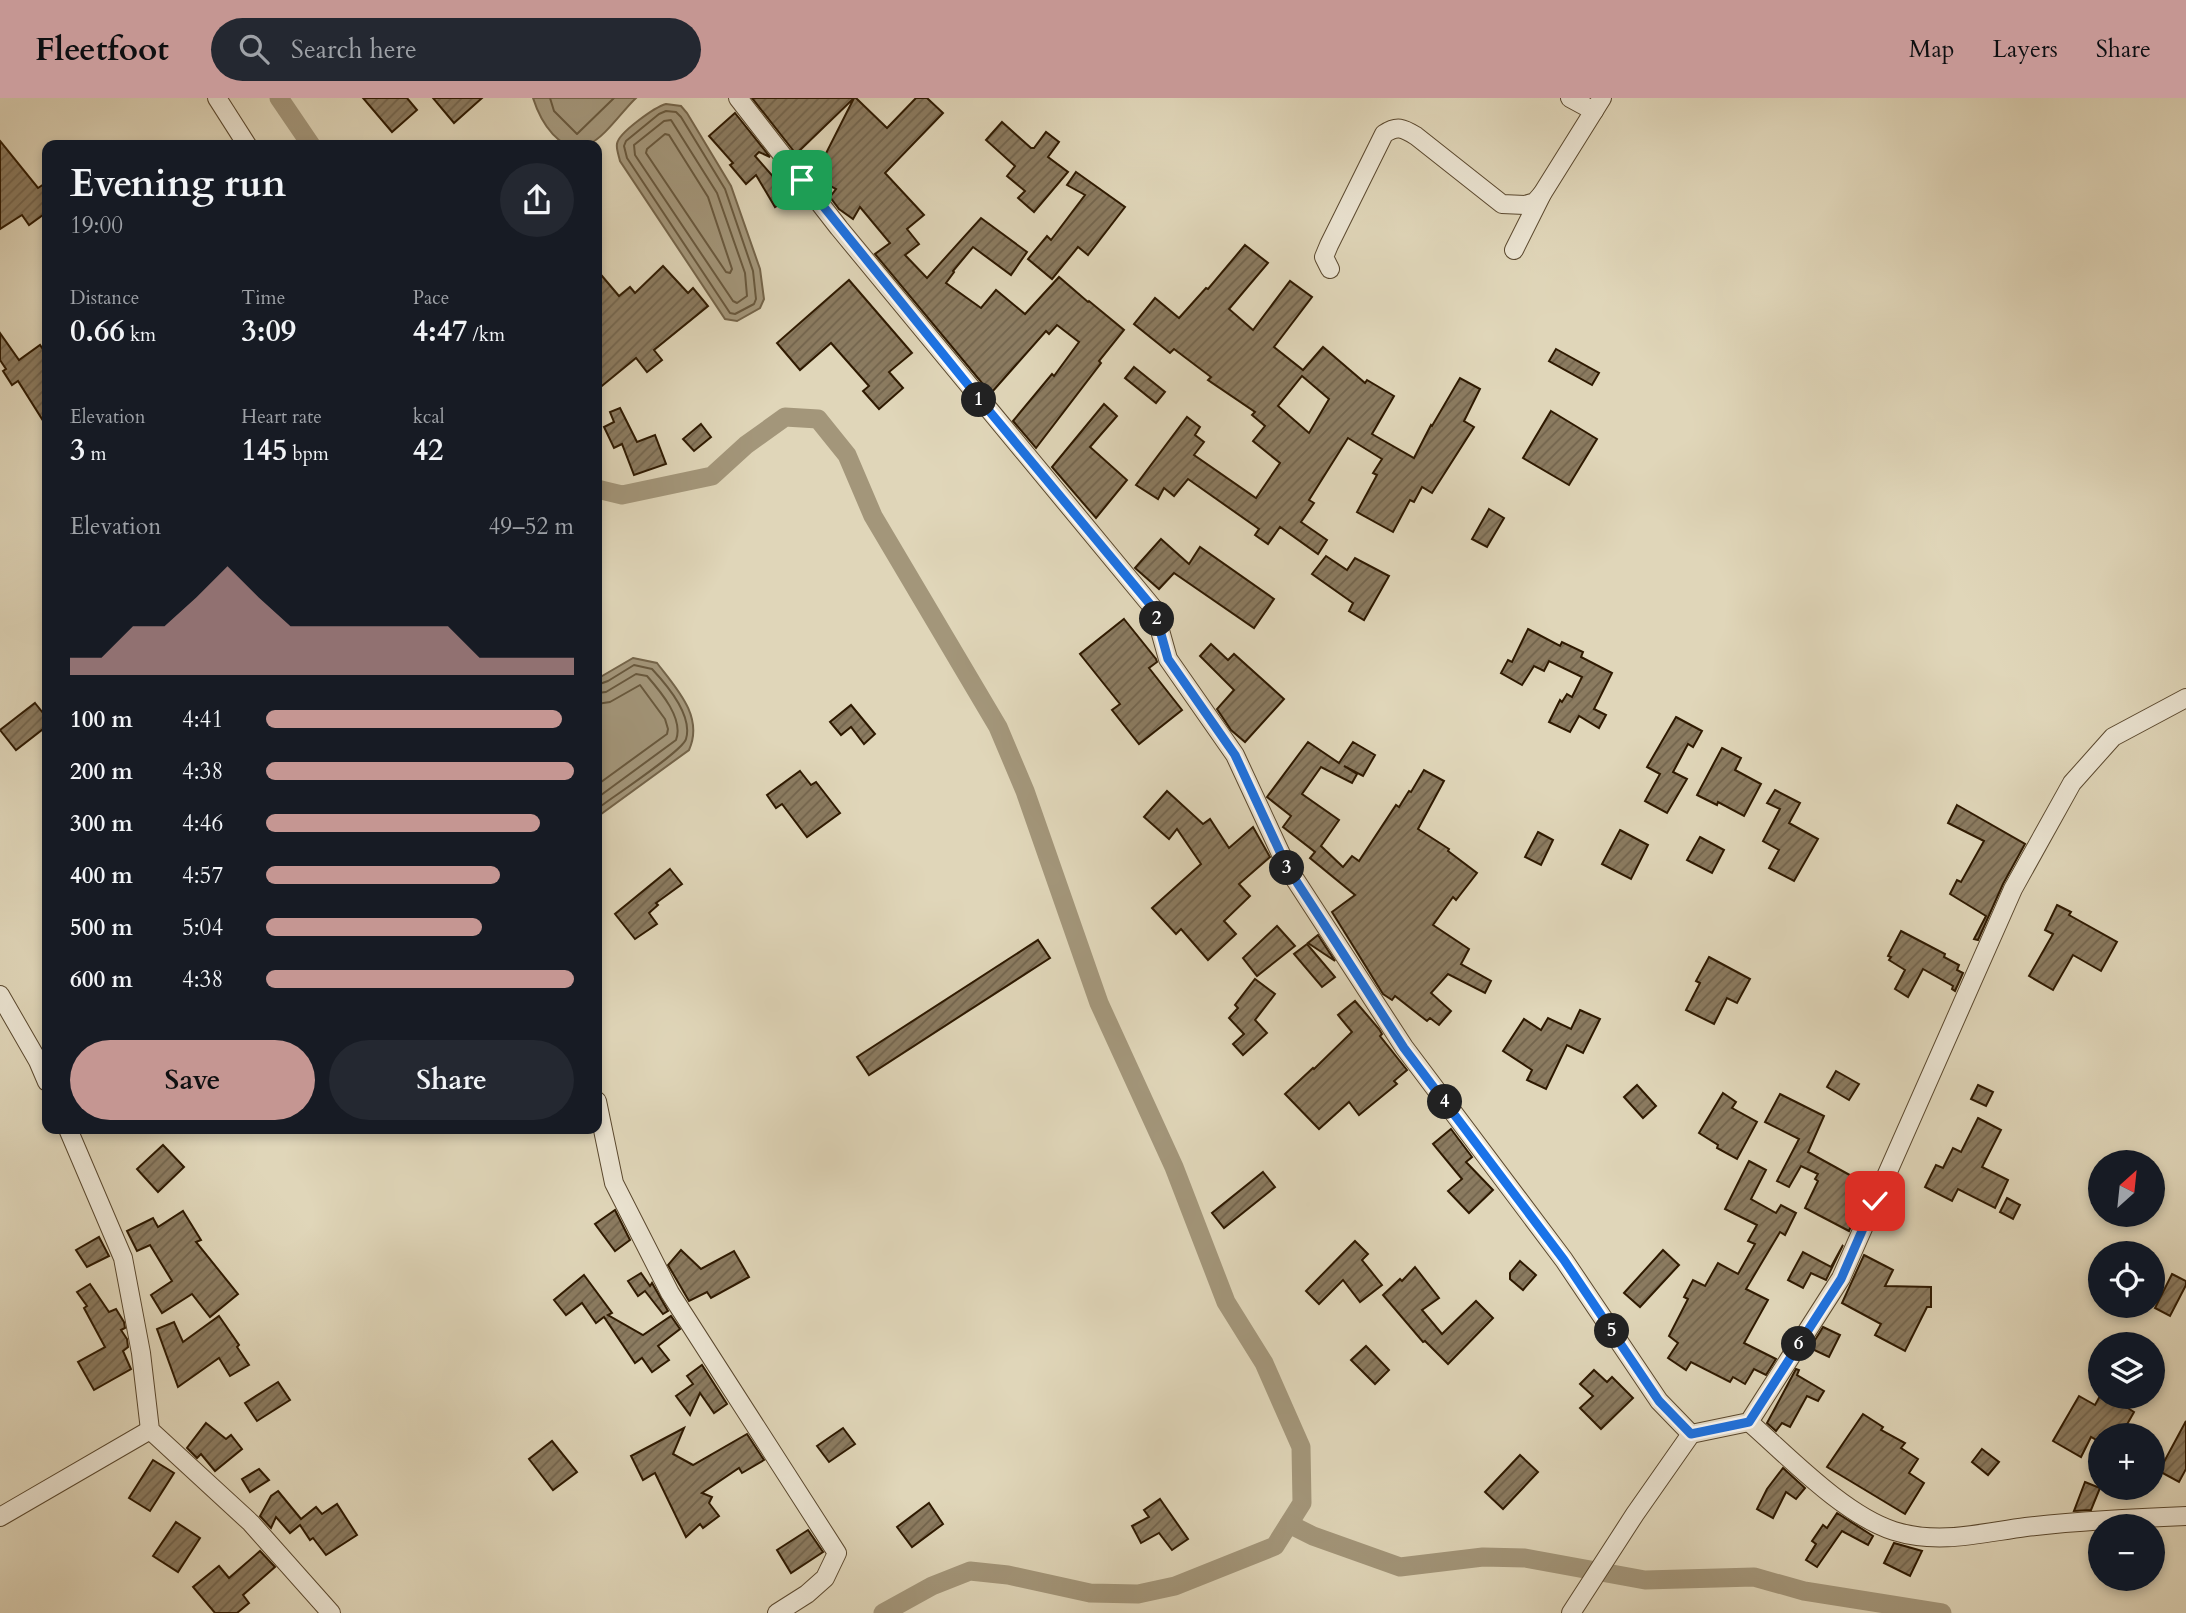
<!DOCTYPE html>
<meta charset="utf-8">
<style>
:root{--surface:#171b24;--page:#242831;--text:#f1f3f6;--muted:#9ea1a6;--accent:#c59692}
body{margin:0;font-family:Cardo,serif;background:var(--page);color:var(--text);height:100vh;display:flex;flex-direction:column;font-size:26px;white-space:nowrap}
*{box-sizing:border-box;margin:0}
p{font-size:23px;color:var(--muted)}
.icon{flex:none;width:38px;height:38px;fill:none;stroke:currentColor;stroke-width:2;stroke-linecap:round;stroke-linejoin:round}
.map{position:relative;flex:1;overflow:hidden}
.sheet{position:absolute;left:42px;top:42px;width:560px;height:994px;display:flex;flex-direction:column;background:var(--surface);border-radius:14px;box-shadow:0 4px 10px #0003}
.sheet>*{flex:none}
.needle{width:46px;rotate:27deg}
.fabs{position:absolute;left:2088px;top:1052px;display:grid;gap:14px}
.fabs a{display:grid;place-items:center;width:77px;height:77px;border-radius:50%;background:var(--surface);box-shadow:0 4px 10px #0003;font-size:35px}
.pin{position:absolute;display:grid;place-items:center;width:60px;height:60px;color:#fff;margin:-30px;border-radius:14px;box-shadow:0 4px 10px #0006}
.km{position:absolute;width:35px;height:35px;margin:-18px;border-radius:50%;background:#222;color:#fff;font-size:19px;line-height:35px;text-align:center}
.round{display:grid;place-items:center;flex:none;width:74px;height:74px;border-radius:37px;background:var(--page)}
.summary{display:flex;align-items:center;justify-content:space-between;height:119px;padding:0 28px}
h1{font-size:38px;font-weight:800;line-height:52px}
.metrics{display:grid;grid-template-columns:repeat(3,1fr);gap:10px;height:119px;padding:7px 28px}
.metrics div{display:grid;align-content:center}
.metrics b{font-size:30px;font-weight:800}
.metrics small{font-size:19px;font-weight:400}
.metrics p{font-size:19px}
.chart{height:196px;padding:14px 28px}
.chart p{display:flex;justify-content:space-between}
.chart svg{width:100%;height:126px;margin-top:7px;fill:var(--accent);opacity:.7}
.button{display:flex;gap:14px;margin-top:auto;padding:14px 28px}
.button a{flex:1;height:80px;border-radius:42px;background:var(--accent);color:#111;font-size:28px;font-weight:800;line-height:80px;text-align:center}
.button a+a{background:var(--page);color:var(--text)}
ul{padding:0 28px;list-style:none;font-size:23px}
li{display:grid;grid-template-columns:112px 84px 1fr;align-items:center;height:52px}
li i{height:18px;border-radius:9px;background:var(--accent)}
header{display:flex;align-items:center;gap:42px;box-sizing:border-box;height:98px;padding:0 35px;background:var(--accent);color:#111}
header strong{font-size:33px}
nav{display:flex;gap:38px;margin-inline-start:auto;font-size:24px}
.search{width:490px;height:63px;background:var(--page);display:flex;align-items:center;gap:18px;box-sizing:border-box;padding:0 24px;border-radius:38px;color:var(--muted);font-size:26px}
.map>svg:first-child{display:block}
.water{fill:#a3967a;stroke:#746449;stroke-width:2}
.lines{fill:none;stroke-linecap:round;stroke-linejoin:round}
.shore{stroke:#68583d;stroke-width:2}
.canal{stroke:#a3967a;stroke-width:19}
.building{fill:url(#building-hatch);stroke:#2e1900;stroke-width:2;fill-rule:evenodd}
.street-casing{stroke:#5a482e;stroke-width:20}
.street{stroke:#ebe4d2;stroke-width:18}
.route-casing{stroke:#fff;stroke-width:14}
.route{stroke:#1a73e8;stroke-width:9}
</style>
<header>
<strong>Fleetfoot</strong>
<div class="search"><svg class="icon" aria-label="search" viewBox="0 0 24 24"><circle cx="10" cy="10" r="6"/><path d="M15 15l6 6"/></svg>Search here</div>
<nav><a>Map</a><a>Layers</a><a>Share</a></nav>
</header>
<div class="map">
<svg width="2186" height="1515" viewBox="0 0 2186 1515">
<defs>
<pattern id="building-hatch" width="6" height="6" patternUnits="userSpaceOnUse" patternTransform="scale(1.75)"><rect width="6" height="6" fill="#8b7b60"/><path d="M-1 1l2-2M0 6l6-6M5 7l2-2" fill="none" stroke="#72644d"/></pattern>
</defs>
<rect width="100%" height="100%" fill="#e0d6b9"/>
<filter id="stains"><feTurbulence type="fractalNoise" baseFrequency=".00286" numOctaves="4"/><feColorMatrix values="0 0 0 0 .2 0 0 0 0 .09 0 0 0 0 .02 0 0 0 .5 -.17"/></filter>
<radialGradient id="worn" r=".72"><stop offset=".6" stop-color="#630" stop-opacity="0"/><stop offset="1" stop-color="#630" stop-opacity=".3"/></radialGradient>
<g class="water">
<path d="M533,0H636C623,12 605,39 589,46C560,59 540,22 533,0Z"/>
<path d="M666,6L681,8L687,15L731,88L760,171L764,201L760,210L737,223L725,221L620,63C619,58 616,51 617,46C618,35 655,9 666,6Z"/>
<path d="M633,560L657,565C677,591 704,619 689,652L597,719V581Z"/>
</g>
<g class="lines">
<g class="shore">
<polyline points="550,0 554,13 577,36 614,0"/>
<polygon points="666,13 676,14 681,19 725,91 753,173 756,201 754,206 735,216 730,215 627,60 624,48 626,43 659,16"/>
<polygon points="671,22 717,95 745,175 747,198 737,205 733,203 635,57 634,47 664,23"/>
<polygon points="665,36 669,37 708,99 732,171 730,175 726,174 646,55 647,51"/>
<path d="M597,587L608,583L634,567L652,571C667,587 693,618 686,641C683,653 611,700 597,711"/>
<path d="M597,595L606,594L636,576L647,578C661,594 684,621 676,642L597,700"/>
<polyline points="597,606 610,604 640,587 665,621 668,631 667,636 597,687"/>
</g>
<g class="canal">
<polyline points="279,0 311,47"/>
<polyline points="597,391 622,397 712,378 746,347 785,319 818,321 847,357 873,418 998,629 1025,693 1099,905 1174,1069 1226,1204 1264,1265 1301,1349 1302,1405 1275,1448 1175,1488 1138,1496 1090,1495 1008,1477 970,1473 932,1488 883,1515"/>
<polyline points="1289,1426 1313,1438 1400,1469 1483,1459 1525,1460 1645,1482 1754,1479 1804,1493 1942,1515"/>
</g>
</g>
<g class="building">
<polygon points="363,0 407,0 417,12 392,34"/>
<polygon points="433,0 482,0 454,25"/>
<polygon points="752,0 856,0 887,30 916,0 927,0 943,15 885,75 924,117 907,131 919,146 905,157 927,180 981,120 1027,154 1011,177 973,149 953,173 954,174 946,185 981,210 996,192 1025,216 1059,179 1088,204 1089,203 1124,232 1099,263 1101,265 1036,350 1013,323 1052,276 1054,278 1079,244 1057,227 1049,236 1046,233 992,294 982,285 875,156 890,145 860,109 853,121 839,111 830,99 836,91 814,79 854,0 796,56"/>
<polygon points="735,15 770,59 759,54 755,58 791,99 775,109 756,77 746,86 730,67 733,65 709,38"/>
<polygon points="1002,24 1031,50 1034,50 1046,34 1059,44 1048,59 1068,74 1034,114 1018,100 1025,93 1007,78 1015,68 986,42"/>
<polygon points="0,43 38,90 47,84 47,114 29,127 22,117 0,131"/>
<polygon points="1076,74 1125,109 1088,157 1078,149 1052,181 1028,161 1047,138 1051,142 1085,97 1067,87"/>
<path d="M1245,147L1268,165L1229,211L1253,232L1290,183L1312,199L1274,249L1303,272L1323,249L1365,285L1367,282L1394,298L1372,336L1414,360L1431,327L1432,328L1460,280L1480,291L1464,323L1474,329L1432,395L1422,389L1414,404L1410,402L1393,434L1357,414L1377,377L1373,375L1382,361L1348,340L1309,402L1314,405L1301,424L1327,442L1318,456L1280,429L1268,446L1255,437L1259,431L1188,381L1174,398L1164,390L1158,401L1136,387L1187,319L1200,329L1195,337L1204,344L1194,357L1256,400L1280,365L1253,343L1265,328L1252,317L1255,314L1208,282L1211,279L1174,251L1170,255L1134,226L1155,200L1179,220L1206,190L1208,191ZM1302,278L1329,301L1309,335L1278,308Z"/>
<polygon points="663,168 688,195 693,190 708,208 654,252 662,262 647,274 636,260 597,292 597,172 619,198 630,189 635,195"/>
<polygon points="849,182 912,255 889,274 903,290 879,311 863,293 869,288 831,245 800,272 777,245"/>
<polygon points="0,235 19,262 40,247 47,257 47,329 18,283 12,287 3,273 6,271 0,262"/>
<polygon points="1556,251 1599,275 1592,287 1549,263"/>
<polygon points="1134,269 1165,294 1156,305 1125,280"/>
<polygon points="1104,306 1117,318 1090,349 1127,382 1096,420 1052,369"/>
<polygon points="620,310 637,344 655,337 666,366 634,377 622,346 614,350 604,329 614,324 610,314"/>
<polygon points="1551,313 1597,341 1569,387 1523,360"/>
<polygon points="701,326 711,339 694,353 683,341"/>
<polygon points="1489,411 1504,420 1487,449 1472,441"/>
<polygon points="1161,441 1189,466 1200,449 1274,501 1254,530 1174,475 1159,491 1135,470"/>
<polygon points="1326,458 1347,472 1355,460 1389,478 1364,522 1349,513 1353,505 1312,476"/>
<polygon points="1124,521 1156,561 1157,564 1149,570 1182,612 1139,646 1112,612 1120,606 1080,556"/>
<polygon points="1528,531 1560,548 1562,544 1583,554 1581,559 1612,575 1594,611 1606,617 1599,630 1579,618 1570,634 1549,624 1560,602 1562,604 1567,596 1572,599 1582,579 1549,563 1544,573 1534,568 1522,587 1501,575 1508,562 1512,564"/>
<polygon points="1211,546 1228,562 1234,556 1284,601 1245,644 1231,632 1217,611 1234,592 1200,558"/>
<polygon points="35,605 47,620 47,628 16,652 0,632"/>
<polygon points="851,607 875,636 864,646 851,629 841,637 830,624"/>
<polygon points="1676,619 1702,633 1693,649 1688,646 1673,674 1687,681 1667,715 1645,703 1660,676 1647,669"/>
<polygon points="1308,644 1339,665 1353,644 1375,657 1363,678 1344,668 1357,676 1352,685 1321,669 1302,696 1339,722 1321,748 1343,769 1352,758 1359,763 1396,707 1399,709 1409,693 1411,694 1424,672 1444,683 1418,731 1449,751 1448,753 1477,775 1456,802 1453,799 1433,827 1469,851 1461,866 1491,883 1485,895 1448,876 1431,895 1451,913 1439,927 1430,920 1427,923 1395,898 1392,902 1383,896 1332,814 1355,797 1310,760 1315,754 1283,729 1291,718 1267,699"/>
<polygon points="1722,650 1741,660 1735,672 1761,686 1744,718 1718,704 1717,707 1697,697"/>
<polygon points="800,673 811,687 816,684 840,715 807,739 782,706 776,710 767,697"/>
<polygon points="1775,692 1800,705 1789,725 1818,741 1794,783 1769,770 1779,752 1763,743 1780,711 1767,705"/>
<polygon points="1167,693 1203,726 1210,721 1229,750 1253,729 1270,759 1239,786 1250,798 1224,823 1236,836 1208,862 1181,831 1176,836 1152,810 1201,766 1177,731 1169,741 1144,719"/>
<polygon points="1957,707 2025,746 2003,786 1978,842 1974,841 1986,818 1950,796 1957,782 1961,784 1984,743 1948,725"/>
<polygon points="1620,732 1648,747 1631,781 1602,766"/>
<polygon points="1538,734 1553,742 1541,767 1525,759"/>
<polygon points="1700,739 1724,752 1712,775 1687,762"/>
<polygon points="670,771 682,786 656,805 658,807 649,815 657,826 635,841 615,816"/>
<polygon points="2057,807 2071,814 2069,817 2117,844 2101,873 2073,857 2053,892 2029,878 2053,836 2045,832"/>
<polygon points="1277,828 1295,848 1257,878 1243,860"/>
<polygon points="1901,833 1945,856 1944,859 1959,867 1957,872 1963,875 1955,893 1952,891 1953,888 1923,871 1908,899 1895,891 1905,872 1889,862 1891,859 1888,858"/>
<polygon points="1318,837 1335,863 1308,845"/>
<polygon points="1038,842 1050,860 869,977 857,959"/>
<polygon points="1307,846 1335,879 1322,889 1294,856"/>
<polygon points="1709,859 1750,881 1737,905 1727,900 1714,926 1686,912 1700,885 1696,883"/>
<polygon points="1255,881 1275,896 1255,922 1267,935 1243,957 1233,946 1244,936 1229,920 1238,910 1235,907"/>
<polygon points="1355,903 1379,931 1382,936 1380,938 1407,972 1394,983 1397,986 1359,1017 1349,1004 1319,1031 1285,996 1313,970 1314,971 1352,934 1338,917"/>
<polygon points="1580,912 1600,921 1583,955 1567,947 1546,991 1527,982 1532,972 1503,953 1524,921 1541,932 1548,920 1571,931"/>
<polygon points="1836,973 1859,986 1849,1002 1827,989"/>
<polygon points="1637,987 1656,1008 1643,1020 1624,999"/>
<polygon points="1978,987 1993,994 1986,1008 1971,1001"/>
<polygon points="1723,995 1736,1004 1732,1010 1757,1024 1737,1061 1717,1050 1718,1047 1699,1035"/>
<polygon points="1780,996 1824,1018 1808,1054 1866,1086 1850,1116 1855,1119 1849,1133 1805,1110 1818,1083 1815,1081 1818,1076 1801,1068 1789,1089 1777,1083 1799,1041 1765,1024"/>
<polygon points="1978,1020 2001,1032 1982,1069 2008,1082 1995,1110 1958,1091 1952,1103 1925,1089 1936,1067 1943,1070 1953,1050 1961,1054"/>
<polygon points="1451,1031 1472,1059 1466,1064 1493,1092 1469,1115 1448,1093 1462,1081 1433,1046"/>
<polygon points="163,1047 184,1069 158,1094 137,1071"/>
<polygon points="1749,1063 1766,1072 1751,1101 1776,1115 1781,1107 1796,1115 1785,1137 1780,1134 1746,1191 1768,1202 1744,1245 1776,1261 1766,1277 1754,1271 1745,1286 1733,1279 1730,1284 1691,1264 1686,1272 1668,1260 1678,1245 1669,1238 1688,1201 1684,1199 1693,1182 1705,1188 1718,1165 1738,1176 1755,1146 1748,1143 1757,1127 1725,1111"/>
<polygon points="1263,1074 1275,1089 1224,1130 1212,1115"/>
<polygon points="2007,1100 2020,1107 2013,1121 2000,1114"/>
<polygon points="615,1112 630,1142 615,1153 595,1126"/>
<polygon points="183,1113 201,1142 196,1144 238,1196 210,1219 192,1196 162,1215 151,1197 172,1183 150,1147 137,1153 127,1133 153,1120 158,1129"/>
<polygon points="99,1139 109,1158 87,1169 76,1152"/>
<polygon points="1355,1143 1368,1156 1362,1162 1382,1187 1360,1204 1343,1182 1319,1206 1306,1193"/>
<polygon points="1843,1147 1826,1182 1811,1175 1803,1190 1788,1182 1803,1154 1831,1169"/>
<polygon points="681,1152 701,1171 734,1153 749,1179 711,1200 707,1194 689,1203 668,1167"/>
<polygon points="1663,1152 1679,1167 1640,1209 1624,1195"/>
<polygon points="1864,1157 1893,1172 1885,1188 1931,1189 1931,1209 1927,1209 1905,1253 1875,1237 1881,1226 1842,1205"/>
<polygon points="1520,1163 1536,1177 1523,1192 1510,1181 1510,1175"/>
<polygon points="1415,1169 1439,1200 1422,1212 1442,1236 1476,1203 1493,1220 1448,1266 1425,1243 1423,1244 1383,1197 1400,1181 1402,1183"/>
<polygon points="641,1175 650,1188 652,1185 668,1213 663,1216 645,1193 638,1198 628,1183"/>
<polygon points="2172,1176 2186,1183 2186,1187 2170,1218 2155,1210"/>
<polygon points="584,1177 612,1215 608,1217 643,1237 671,1218 680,1231 658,1248 669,1262 652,1274 642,1260 635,1265 604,1219 596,1225 582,1205 566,1217 554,1202"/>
<polygon points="90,1186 109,1214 116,1211 124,1224 125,1230 121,1232 127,1241 128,1249 123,1253 131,1271 94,1292 78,1264 105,1249 84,1210 87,1208 77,1194"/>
<polygon points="219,1218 239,1247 237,1249 249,1267 230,1278 219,1260 178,1289 157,1231 174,1224 183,1244"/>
<polygon points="1823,1229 1840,1237 1829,1259 1810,1250"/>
<polygon points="1366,1248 1389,1272 1375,1286 1351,1262"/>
<polygon points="702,1267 727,1306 714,1315 700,1295 690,1317 676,1298 693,1286 687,1278"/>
<polygon points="1796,1271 1799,1272 1797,1277 1824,1293 1818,1303 1807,1298 1790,1329 1782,1325 1776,1333 1767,1325"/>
<polygon points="1594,1272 1607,1284 1612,1279 1633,1300 1601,1331 1580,1310 1593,1298 1580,1286"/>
<polygon points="278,1284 290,1302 257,1323 245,1305"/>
<polygon points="2079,1298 2095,1307 2100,1298 2109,1298 2134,1314 2121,1337 2100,1337 2100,1344 2091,1339 2081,1359 2053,1343"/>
<polygon points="1863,1316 1883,1329 1881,1332 1905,1345 1901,1350 1918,1361 1909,1375 1924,1385 1905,1416 1827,1369"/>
<polygon points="2186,1323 2186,1371 2179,1384 2159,1373"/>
<polygon points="206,1325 226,1341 231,1337 242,1351 215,1373 201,1356 197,1360 187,1350"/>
<polygon points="684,1330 673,1356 693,1367 747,1336 764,1362 742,1375 739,1370 702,1395 712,1399 709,1405 719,1418 703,1430 700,1426 686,1439 655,1375 643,1382 631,1358"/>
<polygon points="843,1330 855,1346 829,1364 817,1348"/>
<polygon points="552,1343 577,1374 553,1392 529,1361"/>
<polygon points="1982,1351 1999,1364 1988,1377 1972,1364"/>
<polygon points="1520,1357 1538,1374 1503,1411 1485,1394"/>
<polygon points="153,1362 174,1375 150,1413 129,1400"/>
<polygon points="1783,1370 1805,1390 1796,1401 1786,1394 1773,1420 1757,1411 1767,1391"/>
<polygon points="259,1371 269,1382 250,1394 242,1381"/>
<polygon points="2085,1384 2100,1390 2091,1412 2074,1413"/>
<polygon points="278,1393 301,1421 316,1409 322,1416 337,1406 357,1437 326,1457 313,1440 310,1442 300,1427 290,1435 276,1419 271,1430 260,1418 271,1398"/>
<polygon points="1160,1401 1188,1441 1172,1452 1159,1435 1141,1445 1132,1428 1149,1419 1144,1412"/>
<polygon points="929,1405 943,1426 912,1449 897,1429"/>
<polygon points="1837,1415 1873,1438 1868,1447 1842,1433 1817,1469 1806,1462 1816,1446 1812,1443 1823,1427 1827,1430"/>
<polygon points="176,1424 200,1440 178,1474 153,1458"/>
<polygon points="808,1432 823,1454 791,1475 777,1452"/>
<polygon points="1894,1445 1922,1453 1910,1478 1884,1465"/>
<polygon points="260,1453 275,1469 243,1497 249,1505 237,1515 215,1515 193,1489 219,1468 229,1480"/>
</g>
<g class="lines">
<defs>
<g id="street">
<polyline points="217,0 247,47"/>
<polyline points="738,0 839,130 1154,511 1168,561 1235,657 1287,769 1404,949 1564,1162 1659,1303 1691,1336 1749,1324 1841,1180 2013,791 2072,685 2113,639 2186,600"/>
<polyline points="1570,0 1594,13"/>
<polyline points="1514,152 1542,96 1602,0"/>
<path d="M1330,171L1324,159L1329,147L1384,36C1397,27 1403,30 1416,38L1502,106L1525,107L1535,104L1542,96"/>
<polyline points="0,897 38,963 47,984"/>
<polyline points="597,1003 614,1085 670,1195 837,1455 825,1480 807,1496 777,1515"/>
<polyline points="68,1031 123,1160 141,1255 150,1332 251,1425 331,1515"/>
<path d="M1749,1324C1789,1359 1844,1417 1894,1433C1939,1447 1981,1435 2026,1429C2079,1423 2133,1420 2186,1418"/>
<polyline points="0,1419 150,1332"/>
<polyline points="1571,1515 1635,1416 1691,1336"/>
</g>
</defs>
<use href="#street" class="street-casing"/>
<use href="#street" class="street"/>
</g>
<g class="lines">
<defs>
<polyline id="route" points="802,82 990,314 1154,511 1168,561 1235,657 1287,769 1326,829 1404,950 1564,1162 1659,1303 1691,1336 1749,1324 1841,1181 1875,1103"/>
</defs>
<use href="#route" class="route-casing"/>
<use href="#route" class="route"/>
</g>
<rect width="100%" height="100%" filter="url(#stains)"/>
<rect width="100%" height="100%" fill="url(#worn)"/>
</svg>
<div class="fabs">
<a><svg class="needle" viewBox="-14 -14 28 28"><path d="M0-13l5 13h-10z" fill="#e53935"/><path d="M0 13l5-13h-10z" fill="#9ea1a6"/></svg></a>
<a><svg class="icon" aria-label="locate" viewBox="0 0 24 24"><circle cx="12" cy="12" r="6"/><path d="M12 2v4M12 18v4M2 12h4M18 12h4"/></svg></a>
<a><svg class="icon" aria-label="layers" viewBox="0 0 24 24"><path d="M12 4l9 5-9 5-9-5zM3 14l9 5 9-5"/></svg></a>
<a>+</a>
<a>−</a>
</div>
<div class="pin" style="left:802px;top:82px;background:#1e9e55"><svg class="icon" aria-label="arrive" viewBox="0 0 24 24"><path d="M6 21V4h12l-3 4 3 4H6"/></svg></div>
<div class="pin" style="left:1875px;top:1103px;background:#d93025"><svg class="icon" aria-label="check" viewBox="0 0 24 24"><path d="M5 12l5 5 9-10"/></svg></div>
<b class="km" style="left:979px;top:302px">1</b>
<b class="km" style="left:1157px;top:521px">2</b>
<b class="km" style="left:1287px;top:770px">3</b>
<b class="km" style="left:1445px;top:1004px">4</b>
<b class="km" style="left:1612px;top:1233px">5</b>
<b class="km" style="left:1799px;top:1246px">6</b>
<section class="sheet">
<div class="summary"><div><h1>Evening run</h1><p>19:00</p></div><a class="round"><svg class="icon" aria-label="share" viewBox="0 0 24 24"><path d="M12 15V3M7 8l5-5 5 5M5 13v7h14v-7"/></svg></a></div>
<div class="metrics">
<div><p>Distance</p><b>0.66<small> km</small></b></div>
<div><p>Time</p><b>3:09</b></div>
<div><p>Pace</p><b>4:47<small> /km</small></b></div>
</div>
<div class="metrics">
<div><p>Elevation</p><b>3<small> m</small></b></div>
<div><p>Heart rate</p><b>145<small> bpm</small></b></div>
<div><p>kcal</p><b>42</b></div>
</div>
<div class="chart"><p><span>Elevation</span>49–52 m</p>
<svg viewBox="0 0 160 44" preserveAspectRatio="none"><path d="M0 44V38L10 38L20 27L30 27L40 17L50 6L60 17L70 27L80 27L90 27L100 27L110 27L120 27L130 38L140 38L150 38L160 38V44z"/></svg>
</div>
<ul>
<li><b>100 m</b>4:41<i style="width:96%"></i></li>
<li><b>200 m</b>4:38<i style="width:100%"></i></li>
<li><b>300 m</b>4:46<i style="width:89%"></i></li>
<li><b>400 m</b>4:57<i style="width:76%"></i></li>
<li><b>500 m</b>5:04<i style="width:70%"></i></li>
<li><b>600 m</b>4:38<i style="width:100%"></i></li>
</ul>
<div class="button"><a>Save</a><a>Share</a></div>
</section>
</div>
